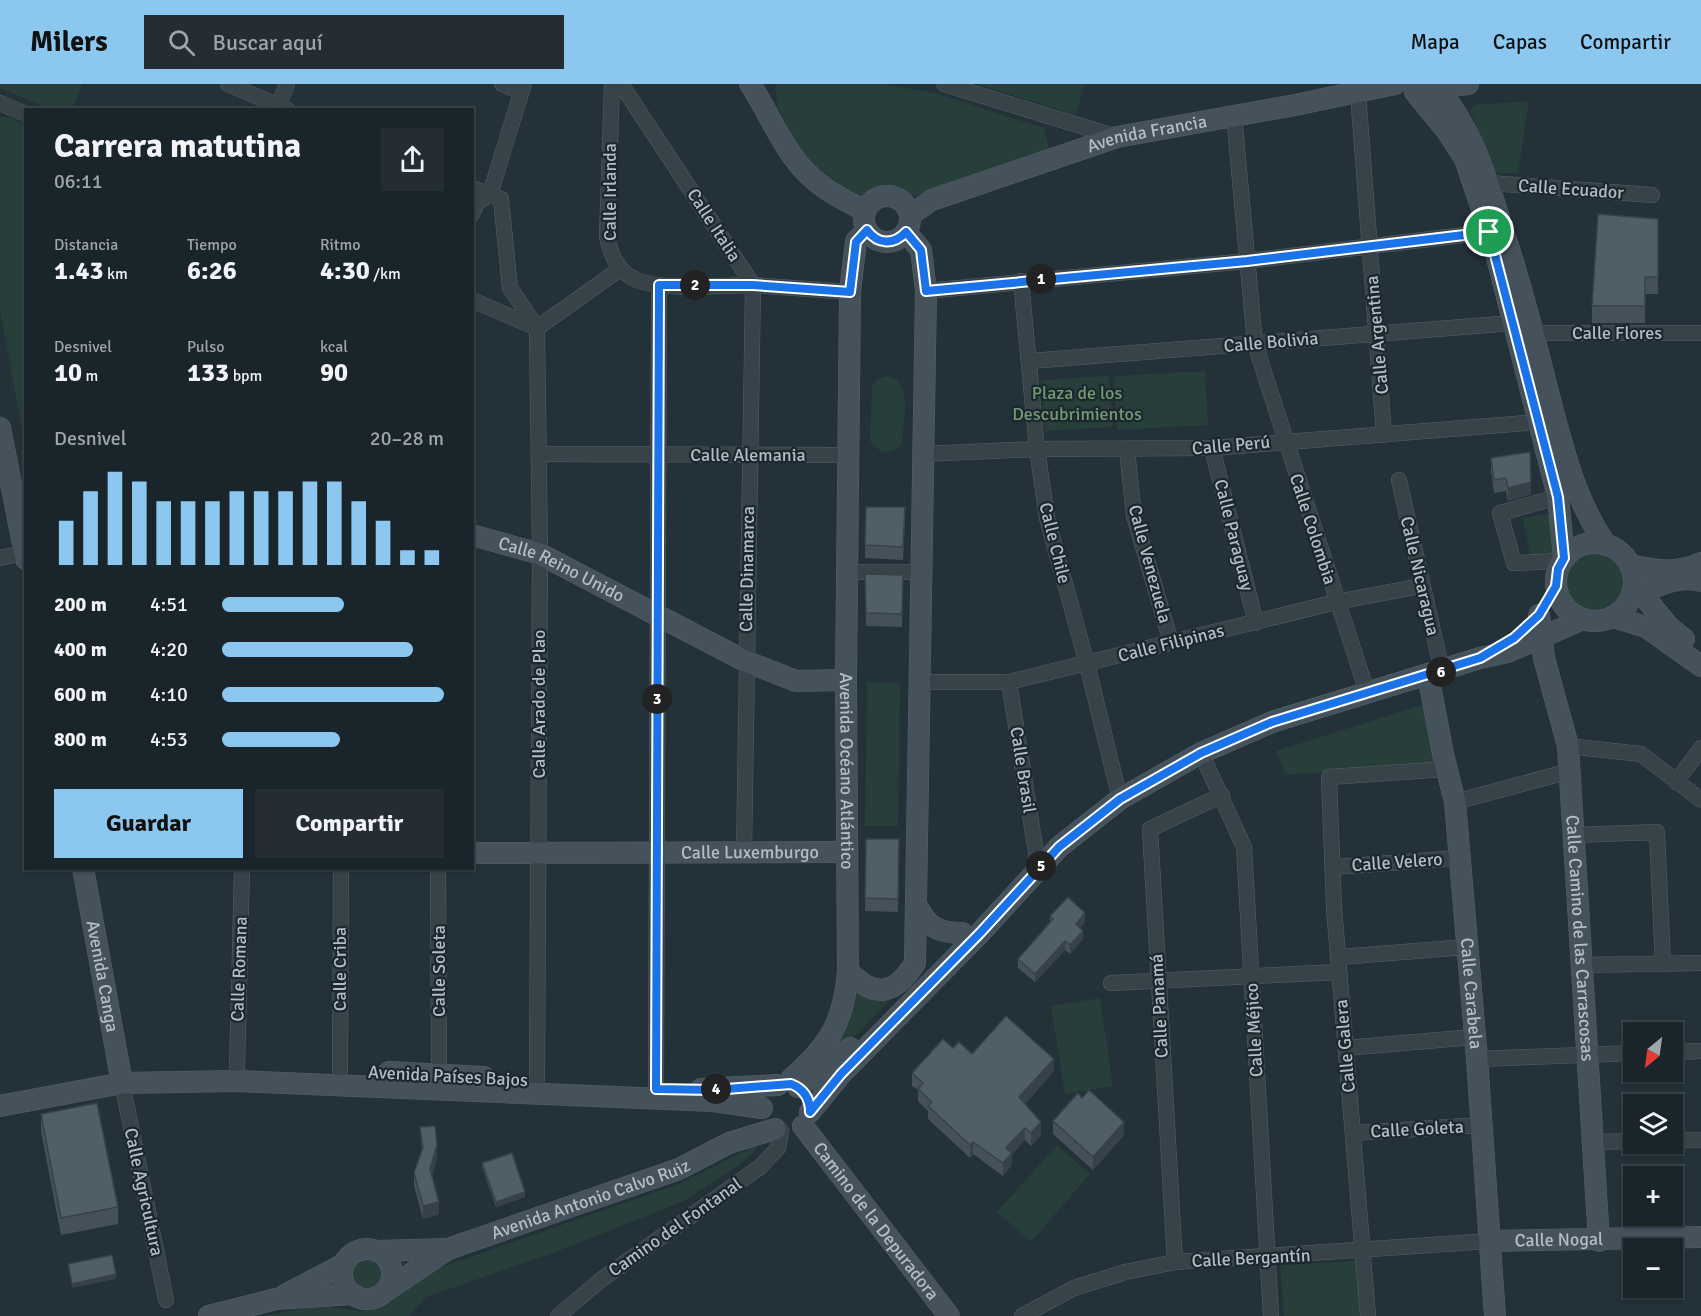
<!DOCTYPE html>
<html lang="es">
<meta charset="utf-8">
<style>
:root{--surface:#1a252b;--page:#232d33;--text:#f1f3f6;--muted:#9fa5a9;--line:#384247;--accent:#8cc7f0}
body{margin:0;font-family:Signika,sans-serif;background:var(--page);color:var(--text);height:100vh;display:flex;flex-direction:column;font-size:22px;white-space:nowrap}
*{box-sizing:border-box;margin:0}
p{font-size:20px;color:var(--muted)}
.icon{flex:none;width:33px;height:33px;fill:none;stroke:currentColor;stroke-width:2;stroke-linecap:round;stroke-linejoin:round}
.map{position:relative;flex:1;overflow:hidden}
.panel{position:absolute;left:24px;top:24px;width:450px;height:762px;display:flex;flex-direction:column;background:var(--surface);border-radius:0px;box-shadow:0 2px 4px #0004,0 0 0 2px var(--line)}
.panel>*{flex:none}
.needle{width:39px;rotate:209deg}
.fabs{position:absolute;left:1623px;top:938px;display:grid;gap:12px}
.fabs a{display:grid;place-items:center;width:60px;height:60px;border-radius:0px;background:var(--surface);box-shadow:0 2px 4px #0004,0 0 0 2px var(--line);font-size:30px}
.pin{position:absolute;display:grid;place-items:center;width:51px;height:51px;color:#fff;margin:-26px;border:3px solid #fff;border-radius:50%;box-shadow:0 2px 6px #0007}
.km{position:absolute;width:30px;height:30px;margin:-15px;border-radius:50%;background:#222;color:#fff;font-size:16px;line-height:30px;text-align:center}
.round{display:grid;place-items:center;flex:none;width:63px;height:63px;border-radius:0px;background:var(--page)}
.head{display:flex;align-items:center;justify-content:space-between;height:102px;padding:0 30px}
h1{font-size:33px;font-weight:700;line-height:45px}
.metrics{display:grid;grid-template-columns:repeat(3,1fr);gap:9px;height:102px;padding:6px 30px}
.metrics div{display:grid;align-content:center}
.metrics b{font-size:26px;font-weight:700}
.metrics small{font-size:16px;font-weight:400}
.metrics p{font-size:16px}
.chart{height:168px;padding:12px 30px}
.chart p{display:flex;justify-content:space-between}
.chart svg{width:100%;height:108px;margin-top:6px;stroke:var(--accent);stroke-width:6}
.primary-button{display:flex;gap:12px;margin-top:auto;padding:12px 30px}
.primary-button a{flex:1;height:69px;border-radius:0px;background:var(--accent);color:#111;font-size:24px;font-weight:700;line-height:69px;text-align:center}
.primary-button a+a{background:var(--page);color:var(--text)}
ul{padding:0 30px;list-style:none;font-size:20px}
li{display:grid;grid-template-columns:96px 72px 1fr;align-items:center;height:45px}
li i{height:15px;border-radius:8px;background:var(--accent)}
header{display:flex;align-items:center;gap:36px;box-sizing:border-box;height:84px;padding:0 30px;background:var(--accent);color:#111}
header strong{font-size:28px}
nav{display:flex;gap:33px;margin-inline-start:auto;font-size:21px}
.search{width:420px;height:54px;background:var(--page);display:flex;align-items:center;gap:15px;box-sizing:border-box;padding:0 21px;border-radius:0px;color:var(--muted);font-size:22px}
.map>svg:first-child{display:block}
.green{fill:#283e3a}
.lines{fill:none;stroke-linecap:round;stroke-linejoin:round}
.street-casing{stroke:#556067;stroke-width:16}
.secondary-casing{stroke:#556067;stroke-width:22}
.street{stroke:#374249;stroke-width:15}
.secondary{stroke:#45525c;stroke-width:21}
.wall{fill:#445159}
.shaded-wall{fill:#374248}
.building{fill:#4f5e67;stroke:#374248;stroke-width:1.5}
.route-casing{stroke:#fff;stroke-width:12}
.route{stroke:#1a73e8;stroke-width:8}
.labels{text-anchor:middle;dominant-baseline:central;stroke-width:4.5;stroke-linejoin:round;paint-order:stroke}
.street-label{font-size:18px;fill:#b2bdc5;stroke:#1c272e}
.park-label{font-size:18px;fill:#729a73;stroke:#1c272e}
</style>
<header>
<strong>Milers</strong>
<div class="search"><svg class="icon" aria-label="search" viewBox="0 0 24 24"><circle cx="10" cy="10" r="6"/><path d="M15 15l6 6"/></svg>Buscar aquí</div>
<nav><a>Mapa</a><a>Capas</a><a>Compartir</a></nav>
</header>
<div class="map">
<svg width="1701" height="1232" viewBox="0 0 1701 1232">
<rect width="100%" height="100%" fill="#233139"/>
<g class="green">
<polygon points="0,0 82,0 72,26 50,25 0,4"/>
<polygon points="775,0 882,0 935,9 1044,44 1049,65 911,113 884,104 856,116 804,74 777,22"/>
<polygon points="977,0 1085,0 1076,31"/>
<polygon points="1529,17 1518,89 1497,89 1470,27 1474,21"/>
<polygon points="0,33 8,33 25,40 25,362 0,226"/>
<polygon points="1205,287 1208,341 1117,346 1114,292"/>
<path d="M889,292C914,301 903,338 902,360C890,372 880,370 870,357L872,302L878,295Z"/>
<polygon points="1109,292 1113,343 1045,347 1041,296"/>
<polygon points="1553,429 1553,469 1530,472 1523,434"/>
<circle cx="1595" cy="499" r="29"/>
<polygon points="867,598 900,599 898,742 865,742"/>
<polygon points="1425,620 1439,680 1286,691 1276,667"/>
<polygon points="853,904 892,914 843,964 831,966"/>
<polygon points="1100,914 1113,1002 1065,1010 1051,922"/>
<polygon points="759,1060 753,1069 736,1083 682,1118 553,1169 426,1213 409,1232 265,1232 319,1221 361,1227 388,1220 422,1190 681,1099"/>
<polygon points="1057,1061 1090,1090 1031,1158 997,1128"/>
<circle cx="367" cy="1190" r="14"/>
<polygon points="1357,1177 1360,1232 1284,1232 1280,1181"/>
</g>
<g class="lines">
<defs>
<g id="street">
<polyline points="228,0 288,26"/>
<polyline points="502,0 521,8"/>
<path d="M612,0L607,153C611,171 618,189 637,196C663,207 723,201 753,201L744,769"/>
<polyline points="621,0 753,201 850,208"/>
<polyline points="944,0 1117,53"/>
<polyline points="1358,9 1384,351"/>
<polyline points="0,19 26,30"/>
<polyline points="277,26 287,0"/>
<polyline points="1234,31 1255,260 1367,608"/>
<polyline points="1490,99 1652,111"/>
<polyline points="472,104 490,110 524,0"/>
<polyline points="472,130 477,119 490,110 501,115 510,204 537,244"/>
<polyline points="1021,197 1037,365 1047,434 1087,580 1120,715"/>
<polyline points="926,207 1247,177 1489,148"/>
<polyline points="472,216 537,244"/>
<polyline points="537,244 540,470 537,996"/>
<polyline points="537,244 620,185"/>
<polyline points="1532,249 1701,249"/>
<polyline points="1030,277 1513,239"/>
<polyline points="1212,364 1256,539"/>
<polyline points="1127,366 1134,432 1171,558"/>
<polyline points="539,370 848,371"/>
<polyline points="922,370 1037,365 1212,364 1539,338"/>
<polyline points="1399,396 1442,587"/>
<polyline points="1558,413 1500,429 1514,479 1562,477"/>
<polyline points="0,474 24,469"/>
<polyline points="847,488 920,488"/>
<polyline points="918,598 1009,598 1336,518 1421,502"/>
<polyline points="1009,598 1037,775"/>
<polyline points="1568,662 1641,670 1701,716"/>
<polyline points="1201,669 1244,763 1271,1232"/>
<polyline points="1676,698 1701,664"/>
<polyline points="1455,718 1570,687"/>
<polyline points="1574,751 1657,748 1663,880"/>
<polyline points="1334,783 1459,774"/>
<polyline points="438,784 439,990"/>
<polyline points="1340,873 1466,863"/>
<polyline points="1581,881 1701,879"/>
<polyline points="1111,899 1339,888"/>
<polyline points="1345,964 1474,953"/>
<polyline points="1672,968 1701,967"/>
<polyline points="1477,975 1634,969"/>
<polyline points="237,985 242,784"/>
<polyline points="340,986 341,784"/>
<polyline points="122,999 166,1216"/>
<polyline points="656,1005 659,201"/>
<polyline points="1353,1049 1482,1041"/>
<polyline points="1672,1056 1701,1056"/>
<polyline points="1594,1058 1634,1057"/>
<polyline points="1175,1178 1150,745 1222,711"/>
<polyline points="558,1232 602,1195 760,1083 778,1064 781,1047"/>
<polyline points="1022,1232 1074,1204 1125,1188 1175,1178 1490,1157"/>
<polyline points="1368,1232 1334,824 1329,693 1447,685"/>
</g>
<g id="secondary">
<path d="M750,0C770,30 784,69 811,93C827,108 846,117 865,127"/>
<path d="M1435,0C1477,52 1486,94 1506,156C1525,212 1538,270 1553,327C1566,375 1577,419 1606,461"/>
<polyline points="1428,4 1468,0"/>
<polyline points="1415,8 1447,47 1465,75 1493,158 1558,413 1564,474"/>
<circle cx="887" cy="135" r="23"/>
<path id="s1" d="M910,131L932,116L1117,53L1295,21L1395,0"/>
<path id="s2" d="M867,146L856,157L850,208L846,596L848,887C875,915 895,911 915,879L926,207L921,166L906,148"/>
<polyline points="0,344 26,475"/>
<path id="s3" d="M472,451L540,470L745,577L796,597L846,596"/>
<circle cx="1595" cy="498" r="39"/>
<path d="M1630,481C1656,487 1676,490 1701,479"/>
<polyline points="1634,500 1668,542 1684,555"/>
<path d="M1631,515C1652,504 1677,490 1701,497"/>
<path id="s4" d="M1539,531L1544,574L1568,662L1599,1157"/>
<polyline points="1613,533 1646,543 1701,582"/>
<path id="s5" d="M1428,591L1443,670L1455,718L1477,975L1495,1232"/>
<path id="s6" d="M472,769L846,768"/>
<path id="s7" d="M83,784L122,999"/>
<path d="M917,822C928,843 938,849 962,849"/>
<polyline points="389,988 484,993"/>
<path d="M792,994C830,961 844,937 848,887"/>
<polyline points="798,1003 850,964"/>
<polyline points="701,1005 778,1001"/>
<polyline points="0,1022 122,999 236,997 713,1017 762,1024"/>
<polyline points="810,1028 841,990 980,849 1059,763 1120,715 1201,669 1272,638 1480,574 1508,568 1583,535"/>
<path id="s8" d="M803,1042L949,1232"/>
<path id="s9" d="M1490,1157L1701,1153"/>
<circle cx="367" cy="1190" r="25"/>
<polyline points="377,1167 447,1165"/>
<path id="s10" d="M384,1208L448,1165L679,1085L729,1059L775,1045"/>
<polyline points="285,1211 344,1180"/>
<polyline points="209,1232 276,1215 353,1210"/>
</g>
</defs>
<use href="#street" class="street-casing"/>
<use href="#secondary" class="secondary-casing"/>
<use href="#street" class="street"/>
<use href="#secondary" class="secondary"/>
</g>
<g class="wall">
<polygon points="1658,135 1658,210 1645,210 1645,239 1592,239 1592,222"/>
<polygon points="1491,374 1531,410 1508,417 1506,407 1494,409 1491,387"/>
<polygon points="905,435 903,476 865,474 865,461"/>
<polygon points="865,490 903,503 902,543 866,542"/>
<polygon points="866,755 899,755 898,828 865,827"/>
<polygon points="1050,832 1085,838 1080,844 1083,855 1070,870 1065,866 1035,898 1018,884 1018,875 1050,839"/>
<polygon points="953,964 972,970 1054,987 1025,1020 1041,1051 1031,1062 1025,1056 1015,1067 1012,1070 1012,1081 1003,1092 973,1070 970,1074 928,1035 928,1027 918,1017 918,1006 912,1002 912,989"/>
<polygon points="41,1030 118,1123 118,1140 61,1151 41,1047"/>
<polygon points="1053,1037 1124,1051 1093,1086 1053,1050"/>
<polygon points="420,1043 437,1074 432,1092 439,1130 423,1135 414,1102 414,1089 422,1066"/>
<polygon points="482,1079 525,1113 496,1123 482,1083"/>
</g>
<g class="shaded-wall">
<polygon points="1531,398 1531,410 1508,417 1508,404"/>
<polygon points="1085,829 1085,838 1076,849 1076,840"/>
<polygon points="1083,847 1083,855 1070,870 1070,861"/>
<polygon points="1065,857 1065,866 1035,898 1035,890"/>
<polygon points="1054,975 1054,987 1019,1026 1019,1013"/>
<polygon points="1041,1038 1041,1051 1031,1062 1031,1049"/>
<polygon points="1124,1038 1124,1051 1093,1086 1093,1073"/>
<polygon points="1025,1044 1025,1056 1012,1070 1012,1081 1003,1092 1003,1079 1006,1064"/>
<polygon points="973,1058 973,1070 970,1074 970,1061"/>
<polygon points="437,1061 437,1074 430,1098 430,1085"/>
<polygon points="525,1108 525,1113 496,1123 496,1118"/>
<polygon points="439,1118 439,1130 423,1135 423,1122"/>
<polygon points="116,1190 116,1195 72,1204 72,1200"/>
</g>
<g class="building">
<polygon points="1598,130 1658,135 1658,193 1645,193 1645,222 1592,222"/>
<polygon points="1530,368 1531,398 1508,404 1506,394 1494,396 1491,374"/>
<polygon points="866,423 905,423 903,463 865,461"/>
<polygon points="865,490 903,491 902,530 866,529"/>
<polygon points="866,755 899,755 898,815 865,814"/>
<polygon points="1068,813 1085,829 1076,840 1083,847 1070,861 1065,857 1035,890 1018,875 1053,835 1050,832"/>
<polygon points="1006,932 1054,975 1019,1013 1041,1038 1031,1049 1025,1044 1015,1054 1006,1064 1012,1069 1003,1079 973,1058 970,1061 928,1022 932,1018 918,1005 923,999 912,989 943,955 953,964 959,958 972,970"/>
<polygon points="1089,1006 1124,1038 1093,1073 1053,1037 1078,1009 1082,1014"/>
<polygon points="97,1019 118,1123 61,1134 41,1030"/>
<polygon points="435,1042 437,1061 430,1085 439,1118 423,1122 414,1089 423,1063 420,1043"/>
<polygon points="512,1069 525,1108 496,1118 482,1079"/>
<polygon points="112,1171 116,1190 72,1200 68,1180"/>
</g>
<g class="lines">
<defs>
<path id="route" d="M867,146C878,161 894,161 906,148L921,166L926,207L1247,177L1489,148L1558,413L1564,474L1558,485L1556,502L1539,531L1514,554L1480,574L1272,638L1201,669L1120,715L1059,763L980,849L841,990L810,1028C810,1014 804,1005 791,1000L714,1006L656,1005L659,201H753L850,208L856,158Z"/>
</defs>
<use href="#route" class="route-casing"/>
<use href="#route" class="route"/>
</g>
<g class="labels">
<g class="street-label">
<text stroke="none"><textPath href="#s1" startOffset="252">Avenida Francia</textPath></text>
<text transform="translate(1571 105) rotate(4)">Calle Ecuador</text>
<text transform="translate(610 108) rotate(-90)">Calle Irlanda</text>
<text transform="translate(714 141) rotate(57)">Calle Italia</text>
<text x="1617" y="249">Calle Flores</text>
<text transform="translate(1377 251) rotate(-95)">Calle Argentina</text>
<text transform="translate(1271 258) rotate(-5)">Calle Bolivia</text>
<text transform="translate(1231 361) rotate(-5)">Calle Perú</text>
<text x="748" y="371">Calle Alemania</text>
<text transform="translate(1313 445) rotate(72)">Calle Colombia</text>
<text transform="translate(1234 451) rotate(76)">Calle Paraguay</text>
<text transform="translate(1055 459) rotate(76)">Calle Chile</text>
<text transform="translate(1150 480) rotate(75)">Calle Venezuela</text>
<text transform="translate(747 485) rotate(-89)">Calle Dinamarca</text>
<text stroke="none"><textPath href="#s3" startOffset="96">Calle Reino Unido</textPath></text>
<text transform="translate(1420 492) rotate(77)">Calle Nicaragua</text>
<text transform="translate(1171 559) rotate(-14)">Calle Filipinas</text>
<text transform="translate(539 620) rotate(-90)">Calle Arado de Plao</text>
<text transform="translate(1023 686) rotate(81)">Calle Brasil</text>
<text stroke="none"><textPath href="#s2" startOffset="546">Avenida Océano Atlántico</textPath></text>
<text stroke="none"><textPath href="#s6" startOffset="278">Calle Luxemburgo</textPath></text>
<text transform="translate(1397 778) rotate(-4)">Calle Velero</text>
<text stroke="none"><textPath href="#s4" startOffset="327">Calle Camino de las Carrascosas</textPath></text>
<text transform="translate(239 885) rotate(-88)">Calle Romana</text>
<text transform="translate(340 885) rotate(-90)">Calle Criba</text>
<text transform="translate(439 887) rotate(-90)">Calle Soleta</text>
<text stroke="none"><textPath href="#s7" startOffset="110">Avenida Canga</textPath></text>
<text stroke="none"><textPath href="#s5" startOffset="322">Calle Carabela</textPath></text>
<text transform="translate(1159 922) rotate(-93)">Calle Panamá</text>
<text transform="translate(1254 946) rotate(-93)">Calle Méjico</text>
<text transform="translate(1345 962) rotate(-95)">Calle Galera</text>
<text transform="translate(448 992) rotate(3)">Avenida Países Bajos</text>
<text transform="translate(1417 1045) rotate(-3)">Calle Goleta</text>
<text transform="translate(144 1108) rotate(78)">Calle Agricultura</text>
<text stroke="none"><textPath href="#s10" startOffset="228">Avenida Antonio Calvo Ruiz</textPath></text>
<text stroke="none"><textPath href="#s8" startOffset="120">Camino de la Depuradora</textPath></text>
<text transform="translate(675 1143) rotate(-35)">Camino del Fontanal</text>
<text stroke="none"><textPath href="#s9" startOffset="69">Calle Nogal</textPath></text>
<text transform="translate(1251 1174) rotate(-3)">Calle Bergantín</text>
</g>
<g class="park-label">
<text x="1077" y="309">Plaza de los<tspan x="1077" dy="21">Descubrimientos</tspan></text>
</g>
</g>
</svg>
<div class="fabs">
<a><svg class="needle" viewBox="-14 -14 28 28"><path d="M0-13l5 13h-10z" fill="#e53935"/><path d="M0 13l5-13h-10z" fill="#9fa5a9"/></svg></a>
<a><svg class="icon" aria-label="layers" viewBox="0 0 24 24"><path d="M12 4l9 5-9 5-9-5zM3 14l9 5 9-5"/></svg></a>
<a>+</a>
<a>−</a>
</div>
<div class="pin" style="left:1489px;top:148px;background:#1e9e55"><svg class="icon" aria-label="arrive" viewBox="0 0 24 24"><path d="M6 21V4h12l-3 4 3 4H6"/></svg></div>
<b class="km" style="left:1041px;top:195px">1</b>
<b class="km" style="left:695px;top:201px">2</b>
<b class="km" style="left:657px;top:615px">3</b>
<b class="km" style="left:716px;top:1005px">4</b>
<b class="km" style="left:1041px;top:782px">5</b>
<b class="km" style="left:1441px;top:588px">6</b>
<section class="panel">
<div class="head"><div><h1>Carrera matutina</h1><p>06:11</p></div><a class="round"><svg class="icon" aria-label="share" viewBox="0 0 24 24"><path d="M12 15V3M7 8l5-5 5 5M5 13v7h14v-7"/></svg></a></div>
<div class="metrics">
<div><p>Distancia</p><b>1.43<small> km</small></b></div>
<div><p>Tiempo</p><b>6:26</b></div>
<div><p>Ritmo</p><b>4:30<small> /km</small></b></div>
</div>
<div class="metrics">
<div><p>Desnivel</p><b>10<small> m</small></b></div>
<div><p>Pulso</p><b>133<small> bpm</small></b></div>
<div><p>kcal</p><b>90</b></div>
</div>
<div class="chart"><p><span>Desnivel</span>20–28 m</p>
<svg viewBox="0 0 160 44" preserveAspectRatio="none"><path d="M5 44V26M15 44V14M25 44V6M35 44V10M45 44V18M55 44V18M65 44V18M75 44V14M85 44V14M95 44V14M105 44V10M115 44V10M125 44V18M135 44V26M145 44V38M155 44V38"/></svg>
</div>
<ul>
<li><b>200 m</b>4:51<i style="width:55%"></i></li>
<li><b>400 m</b>4:20<i style="width:86%"></i></li>
<li><b>600 m</b>4:10<i style="width:100%"></i></li>
<li><b>800 m</b>4:53<i style="width:53%"></i></li>
</ul>
<div class="primary-button"><a>Guardar</a><a>Compartir</a></div>
</section>
</div>
